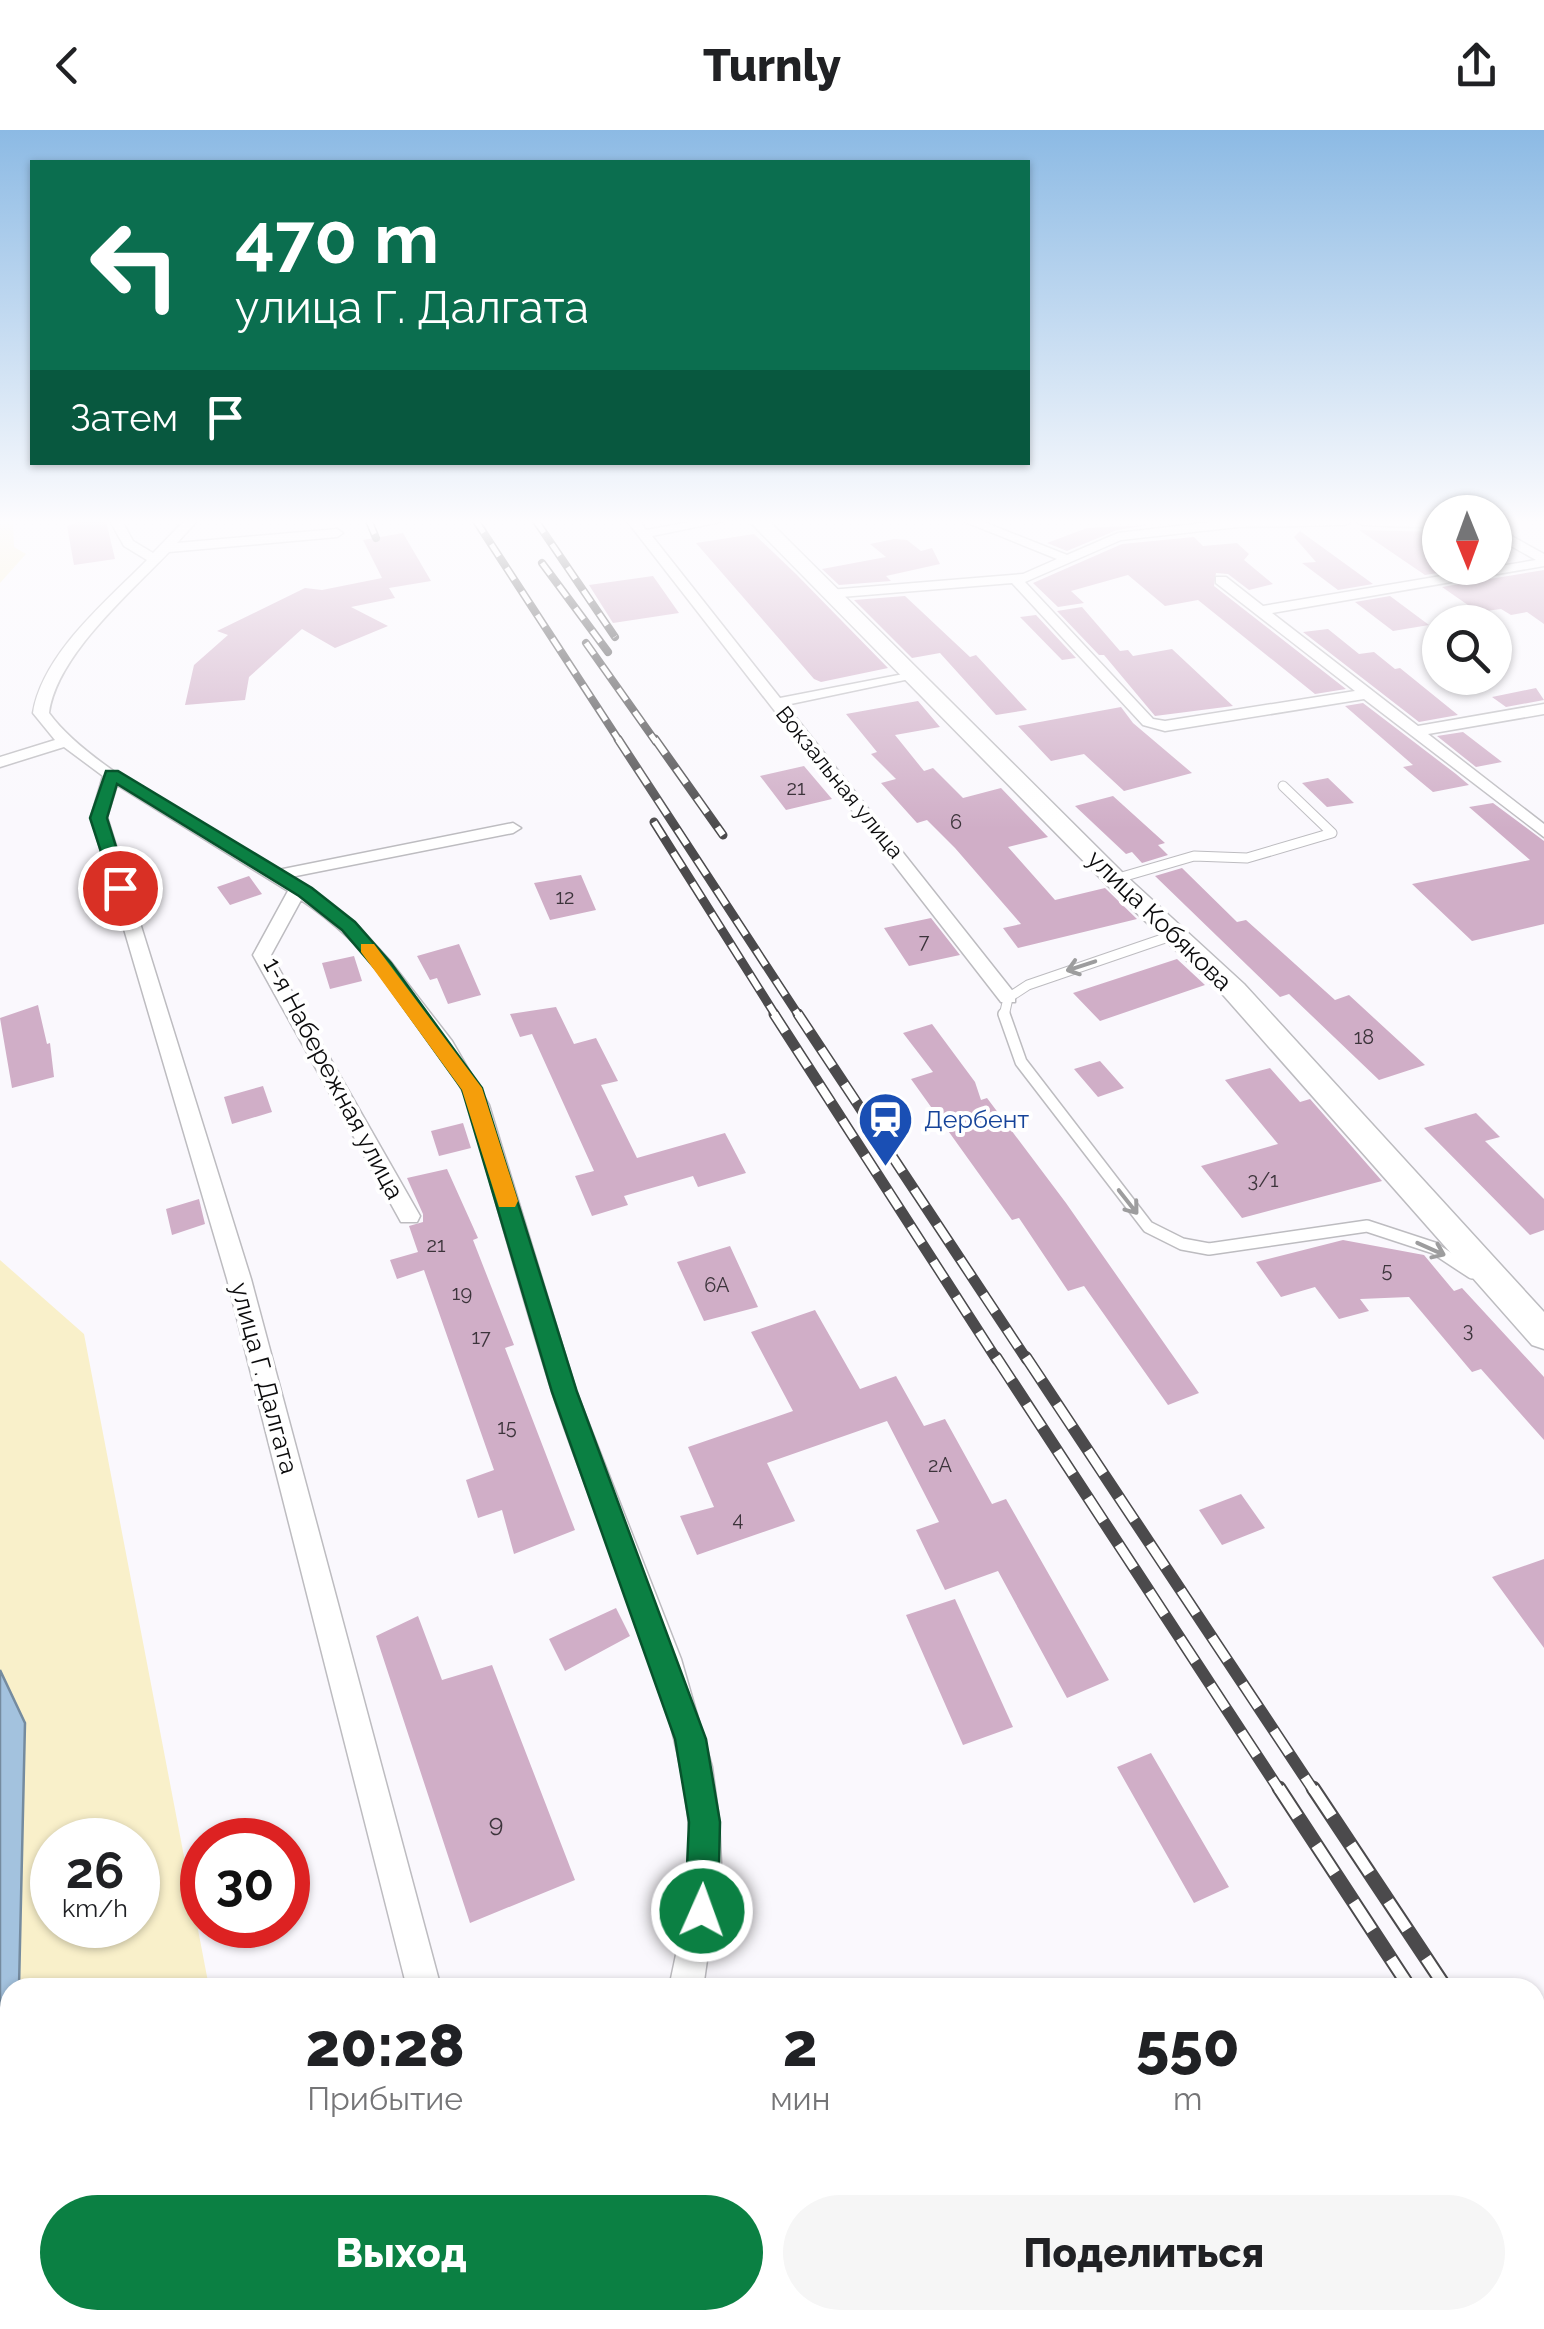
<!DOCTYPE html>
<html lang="ru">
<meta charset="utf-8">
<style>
:root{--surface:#fff;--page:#f6f6f6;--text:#202124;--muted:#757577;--accent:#0b8043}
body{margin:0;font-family:Raleway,sans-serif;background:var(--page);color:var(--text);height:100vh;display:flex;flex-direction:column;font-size:38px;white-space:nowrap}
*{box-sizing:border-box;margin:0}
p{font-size:32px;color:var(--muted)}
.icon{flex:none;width:55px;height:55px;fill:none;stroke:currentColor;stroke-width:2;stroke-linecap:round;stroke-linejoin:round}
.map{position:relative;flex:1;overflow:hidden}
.side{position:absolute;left:0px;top:1848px;width:1545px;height:352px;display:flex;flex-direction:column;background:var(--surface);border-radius:30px 30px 0 0;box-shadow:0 2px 8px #0004}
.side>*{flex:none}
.guide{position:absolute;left:30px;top:30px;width:1000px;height:305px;border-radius:0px;box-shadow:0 2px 8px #0004;background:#0b6e4f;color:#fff;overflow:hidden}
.needle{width:65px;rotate:179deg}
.controls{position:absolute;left:1422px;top:365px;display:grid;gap:20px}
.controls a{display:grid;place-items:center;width:90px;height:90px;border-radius:50%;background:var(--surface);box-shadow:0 2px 8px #0004;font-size:50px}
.speed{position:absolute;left:30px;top:1688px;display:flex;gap:20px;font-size:50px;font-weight:700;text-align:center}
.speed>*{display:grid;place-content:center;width:130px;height:130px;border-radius:50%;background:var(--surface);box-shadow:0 2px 8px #0004;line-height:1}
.speed small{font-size:25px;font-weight:400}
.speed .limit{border:15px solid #d22;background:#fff;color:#111}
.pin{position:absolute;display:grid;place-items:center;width:85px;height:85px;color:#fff;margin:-42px;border:5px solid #fff;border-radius:50%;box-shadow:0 2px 10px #0007}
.me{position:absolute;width:110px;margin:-55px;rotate:2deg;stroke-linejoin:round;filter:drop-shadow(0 0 8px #0008)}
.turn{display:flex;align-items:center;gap:35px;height:210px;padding:0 40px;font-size:45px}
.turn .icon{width:130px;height:130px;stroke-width:2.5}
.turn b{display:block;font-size:70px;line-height:85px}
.then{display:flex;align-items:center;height:95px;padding:0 40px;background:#0003;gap:20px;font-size:38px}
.eta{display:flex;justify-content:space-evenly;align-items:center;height:170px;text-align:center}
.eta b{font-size:60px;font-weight:800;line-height:70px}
.primary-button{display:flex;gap:20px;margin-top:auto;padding:20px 40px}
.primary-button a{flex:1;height:115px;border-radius:60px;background:var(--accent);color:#fff;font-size:40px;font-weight:800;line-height:115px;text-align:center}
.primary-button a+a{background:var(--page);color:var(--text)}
header{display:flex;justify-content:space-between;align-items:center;height:130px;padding:0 40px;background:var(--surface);font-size:45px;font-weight:800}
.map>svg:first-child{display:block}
.sand{fill:#f9f0ca;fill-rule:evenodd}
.water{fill:#a3c2de;stroke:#758b9f;stroke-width:2.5}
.building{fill:#d0aec7}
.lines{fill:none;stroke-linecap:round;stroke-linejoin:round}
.lane-far1-casing{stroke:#bdbcc0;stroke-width:11}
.lane-casing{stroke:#bdbcc0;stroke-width:14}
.street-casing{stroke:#bdbcc0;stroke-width:3}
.secondary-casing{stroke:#bdbcc0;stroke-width:3}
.lane-far1{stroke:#fff;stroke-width:9}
.lane{stroke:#fff;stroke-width:11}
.street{fill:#fff;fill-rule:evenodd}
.secondary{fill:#fff;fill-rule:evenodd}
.rail-far4-casing{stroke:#4b4a4c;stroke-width:8}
.rail-far3-casing{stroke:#4b4a4c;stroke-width:9}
.rail-far2-casing{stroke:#4b4a4c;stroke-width:11}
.rail-far1-casing{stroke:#4b4a4c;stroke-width:12}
.rail-casing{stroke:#4b4a4c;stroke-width:15}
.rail-far4{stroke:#fff;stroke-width:5;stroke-dasharray:14;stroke-linecap:butt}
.rail-far3{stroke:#fff;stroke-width:6;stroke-dasharray:18;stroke-linecap:butt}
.rail-far2{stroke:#fff;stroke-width:8;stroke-dasharray:21;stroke-linecap:butt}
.rail-far1{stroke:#fff;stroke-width:9;stroke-dasharray:28;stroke-linecap:butt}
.rail{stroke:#fff;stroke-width:11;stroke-dasharray:34;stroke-linecap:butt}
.oneway{stroke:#9d9d9e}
.route{fill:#0b8043;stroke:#07532c;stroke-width:2.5}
.slow{fill:#f59e0b}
.labels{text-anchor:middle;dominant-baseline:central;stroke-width:8;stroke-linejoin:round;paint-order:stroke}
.number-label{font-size:20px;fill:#3c343b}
.far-street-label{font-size:22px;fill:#0b0b0c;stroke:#fff}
.street-label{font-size:25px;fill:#0b0b0c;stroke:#fff}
.transit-label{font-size:25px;fill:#164399;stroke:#fff;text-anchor:start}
.near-number-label{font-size:25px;fill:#3c343b}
</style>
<header><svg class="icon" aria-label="back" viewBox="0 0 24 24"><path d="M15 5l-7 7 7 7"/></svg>Turnly<svg class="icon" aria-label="share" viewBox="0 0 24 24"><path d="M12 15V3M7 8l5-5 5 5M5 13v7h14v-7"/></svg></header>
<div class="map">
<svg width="1544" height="2199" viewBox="0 0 1544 2199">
<rect width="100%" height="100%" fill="#faf8fd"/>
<path class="sand" d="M0 391H13L14 417 26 424 0 453Z
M0 1130 84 1204 209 1857H19L25 1593 0 1540ZM52 1710H138V1795H52Z
M10 2190H271L273 2199H10Z"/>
<path class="water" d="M0 1540 25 1593 19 1857 10 1858V2199H0Z"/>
<path class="building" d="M80 391H106L115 429 74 435 67 396Z
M1149 395 1117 400 1067 421 1047 413 1087 398Z
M1359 400 1440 402V438H1469L1425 445Z
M1300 401 1373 454 1338 460 1302 433 1316 432 1294 407Z
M403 403 431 451 389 458 395 468 351 477 388 496 335 518 302 499 249 547 245 570 185 575 194 535 228 505 217 501 305 458 322 460 382 448 363 410Z
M754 404 796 444 888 538 821 552 814 549 696 413Z
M1194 407 1203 416 1237 413 1249 424 1244 430 1273 454 1249 460 1228 444 1216 443 1214 456 1346 559 1315 564 1198 470 1165 476 1128 445 1071 461 1084 473 1058 477 1033 453 1122 414Z
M894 409 907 410 921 421 932 418 940 434 886 446 891 451 839 455 822 439 886 427 870 414Z
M1544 440V494L1527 482 1511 485 1501 479 1478 482 1442 457Z
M653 446 679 483 613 493 589 455Z
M905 466 970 527 976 525 1027 580 996 585 940 523 912 528 854 470Z
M1390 466 1429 495 1393 501 1355 472Z
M1082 477 1120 521 1128 520 1133 526 1172 519 1233 576 1155 586 1104 525H1099L1057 481Z
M1036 485 1076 528 1062 530 1020 487Z
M1328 499 1359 524 1374 522 1395 539 1400 538 1458 585 1419 592 1303 502Z
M1536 558 1544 570 1506 577 1492 567Z
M918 571 940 597 895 605 924 641 933 638 963 668 1001 658 1048 707 1008 717 1055 770 1105 758 1137 789 1018 818 1003 798 1021 794 955 718 927 690 917 693 881 653 896 649 871 624 877 622 846 584Z
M1363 573 1456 644 1469 655 1433 662 1403 637 1413 635 1345 576Z
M1121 577 1133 593 1192 643 1124 661 1084 624 1051 631 1018 596Z
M1463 602 1502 632 1476 637 1437 606Z
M804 636 832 669 786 680 760 646Z
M1328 648 1354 673 1327 677 1302 653Z
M1113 666 1165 713 1158 715 1168 725 1142 733 1132 722 1126 724 1075 676Z
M1493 673 1544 711V794L1472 811 1412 754 1530 730 1469 677Z
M1182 738 1237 792 1246 790 1335 870 1349 865 1425 935 1379 950 1289 864 1280 867 1155 746Z
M581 745 596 780 550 790 534 753Z
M249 746 262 764 230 775 217 757Z
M931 788 960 825 909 836 884 798Z
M459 814 481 865 448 874 437 848 430 850 417 826Z
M354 826 362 851 330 859 322 833Z
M1177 829 1205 855 1100 891 1073 863Z
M38 875 47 914 50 913 54 947 12 958 0 888Z
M556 877 574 914 596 908 618 951 601 955 637 1028 725 1003 746 1043 698 1057 693 1046 624 1066 628 1075 592 1086 575 1046 594 1041 532 904 520 907 510 884Z
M932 894 975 952 981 970 987 968 1066 1073 1199 1263 1168 1275 1084 1156 1068 1161 1019 1088 1012 1090 911 949 933 942 903 903Z
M1100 931 1124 958 1098 967 1074 939Z
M1270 938 1300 972 1310 969 1382 1051 1242 1088 1201 1036 1278 1014 1225 950Z
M263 956 272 982 232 994 224 967Z
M1476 983 1500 1007 1485 1011 1544 1069V1100L1530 1105 1424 998Z
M463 993 471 1018 439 1026 431 1001Z
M447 1039 478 1108 473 1110 514 1215 505 1218 575 1400 514 1424 502 1380 478 1388 466 1350 494 1340 424 1140 397 1149 390 1130 418 1122 409 1096 423 1092V1084L407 1048Z
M199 1069 205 1094 172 1105 166 1079Z
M1343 1110 1424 1125 1454 1161 1462 1158 1544 1247V1310L1481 1239 1472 1242 1409 1167 1360 1169 1369 1181 1339 1189 1315 1157 1281 1167 1256 1132Z
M730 1116 758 1177 704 1191 677 1132Z
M815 1180 860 1259 896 1246 924 1296 945 1289 992 1374 1006 1369 1109 1550 1067 1568 998 1441 945 1460 916 1400 939 1392 887 1291 767 1333 795 1391 697 1425 680 1386 714 1377 688 1317 793 1281 751 1202Z
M1241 1364 1265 1398 1222 1415 1199 1380Z
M1544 1429V1518L1492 1447Z
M955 1469 1013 1597 963 1615 906 1485Z
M616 1478 630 1506 565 1541 549 1509Z
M418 1486 442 1550 492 1535 575 1750 470 1793 376 1506Z
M1151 1623 1229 1757 1194 1773 1117 1637Z"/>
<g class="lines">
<defs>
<path id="lane-far1" d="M1283 656 1332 703
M1115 749 1194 726 1247 728 1332 703
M1004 886 1008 868 1028 855 1174 805"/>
<path id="lane" d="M1004 884 1021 932 1148 1097 1182 1114 1209 1119 1367 1096 1434 1118 1472 1143"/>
<path id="street" d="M110 391H122L133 411 153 423 184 391H197L177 413 337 399 343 403 337 407 169 422C130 463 57 525 49 583 90 640 215 701 278 740L513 693 521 698 513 703 291 747 358 796 390 831 452 911 489 975 576 1261 681 1529 712 1637 719 1690 721 1733 703 1858H669C681 1801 695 1743 688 1685 670 1533 595 1399 550 1255 528 1185 508 1115 488 1044 479 1016 476 985 461 958 424 888 367 814 301 770L271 825 420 1086 417 1092H401L253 825 288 761 117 655 107 687 251 1149 441 1858H407L227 1149 91 687 103 646 64 617 0 637V627L55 610 33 583C43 523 106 472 147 430L124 416Z
M627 391H640L646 400 695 391H725L652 406 780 568 919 541V547L786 575 1015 864V872H1001Z
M963 391H981L1067 425 1118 403 1220 391H1351L1345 395 1238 397 1121 410 1025 452 1153 589 1165 591 1355 561 1216 453V447H1226L1263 476 1536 430 1495 407V398L1499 399 1544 424V436L1272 483 1418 596 1544 574V584L1428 604 1544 694V707L1364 569 1165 601 1143 595 1012 453 829 468 822 464 829 460 1023 444 1057 429Z
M1356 391H1440V398L1362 395Z
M1544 2172V2199H1508L1512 2190H1535V2176Z
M603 2190H641L642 2199H604Z
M1119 2190H1157L1160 2199H1122Z"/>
<path id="secondary" d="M749 391H769L1124 744 1244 854 1544 1182V1219L1532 1215 1224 866 1106 754Z"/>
</defs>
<use href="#lane-far1" class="lane-far1-casing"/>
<use href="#lane" class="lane-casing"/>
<use href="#street" class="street-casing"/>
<use href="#secondary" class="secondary-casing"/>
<use href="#lane-far1" class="lane-far1"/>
<use href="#lane" class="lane"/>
<use href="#street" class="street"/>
<use href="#secondary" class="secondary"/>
<defs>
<path id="rail-far4" d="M369 391 376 408
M476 391 620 612
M536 391 615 507
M542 433 608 522
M586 513 656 612"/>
<path id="rail-far3" d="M618 609 799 886
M655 609 723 705
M654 692 776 886"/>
<path id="rail-far2" d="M774 884 997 1230
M798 884 1027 1230"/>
<path id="rail-far1" d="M996 1227 1280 1661
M1026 1227 1314 1661"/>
<path id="rail" d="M1279 1658 1410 1858
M1313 1658 1446 1858
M1535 1990 1544 2004
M1535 2057 1544 2071"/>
</defs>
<use href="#rail-far4" class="rail-far4-casing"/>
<use href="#rail-far3" class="rail-far3-casing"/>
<use href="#rail-far2" class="rail-far2-casing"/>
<use href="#rail-far1" class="rail-far1-casing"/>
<use href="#rail" class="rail-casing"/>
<use href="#rail-far4" class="rail-far4"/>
<use href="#rail-far3" class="rail-far3"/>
<use href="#rail-far2" class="rail-far2"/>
<use href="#rail-far1" class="rail-far1"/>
<use href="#rail" class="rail"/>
</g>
<defs><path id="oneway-shaft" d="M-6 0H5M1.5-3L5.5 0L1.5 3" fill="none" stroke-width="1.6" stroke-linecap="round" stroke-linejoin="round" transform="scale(2.5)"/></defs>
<g class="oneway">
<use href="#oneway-shaft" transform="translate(1081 836) rotate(162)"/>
<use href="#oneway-shaft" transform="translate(1128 1072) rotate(52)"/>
<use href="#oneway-shaft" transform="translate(1431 1119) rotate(24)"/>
</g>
<linearGradient id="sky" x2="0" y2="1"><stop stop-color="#8cbae4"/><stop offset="0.56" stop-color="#fdfcfe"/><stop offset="1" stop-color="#fdfcfe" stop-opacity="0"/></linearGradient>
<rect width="1544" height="699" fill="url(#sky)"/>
<path class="route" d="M106 641H118L312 758 355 792 391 833 482 958 577 1262 706 1609 720 1692 718 1781 713 1792 702 1797 690 1792 685 1781 689 1692 675 1609 552 1262 462 959 378 842 342 800 299 766 117 654 107 688 129 758 114 762 90 688Z"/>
<path class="slow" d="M361 814H374L482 958 518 1071 515 1077H499L462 960 361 822Z"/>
<defs>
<symbol id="station-pin" viewBox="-11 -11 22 30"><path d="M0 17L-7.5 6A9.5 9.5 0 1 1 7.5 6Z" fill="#1a4fb4" stroke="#fff"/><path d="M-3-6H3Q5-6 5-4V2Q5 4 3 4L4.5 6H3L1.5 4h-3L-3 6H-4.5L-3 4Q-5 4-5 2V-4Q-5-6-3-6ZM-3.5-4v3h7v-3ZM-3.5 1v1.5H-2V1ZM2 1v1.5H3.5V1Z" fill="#fff"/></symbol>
</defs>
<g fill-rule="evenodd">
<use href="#station-pin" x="854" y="958" width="63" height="86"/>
</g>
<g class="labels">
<g class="number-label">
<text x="796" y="658">21</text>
<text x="956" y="692">6</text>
<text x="565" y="767">12</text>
<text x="924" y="811">7</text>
<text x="1364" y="907">18</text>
<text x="1263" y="1050">3/1</text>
<text x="436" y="1115">21</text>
<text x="1387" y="1140">5</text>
<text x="717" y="1155">6А</text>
<text x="462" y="1163">19</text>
<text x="1468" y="1200">3</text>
<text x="481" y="1207">17</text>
<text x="507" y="1297">15</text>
<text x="940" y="1335">2А</text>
<text x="738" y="1389">4</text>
</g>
<g class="far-street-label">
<text transform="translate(840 652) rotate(51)">Вокзальная улица</text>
</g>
<g class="street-label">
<text transform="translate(1160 790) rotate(44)">улица Кобякова</text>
<text transform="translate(334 948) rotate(62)">1-я Набережная улица</text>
<text transform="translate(265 1248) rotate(75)">улица Г. Далгата</text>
</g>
<g class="transit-label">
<text x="924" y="989">Дербент</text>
</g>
<g class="near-number-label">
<text x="496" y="1693">9</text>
</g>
</g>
</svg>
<div class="controls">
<a><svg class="needle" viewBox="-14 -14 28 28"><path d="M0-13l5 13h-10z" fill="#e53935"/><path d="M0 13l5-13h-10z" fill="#757577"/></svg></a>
<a><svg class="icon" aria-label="search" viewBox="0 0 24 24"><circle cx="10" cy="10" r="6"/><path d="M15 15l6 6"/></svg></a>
</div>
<div class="speed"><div>26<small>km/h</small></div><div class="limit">30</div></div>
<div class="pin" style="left:120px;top:758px;background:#d93025"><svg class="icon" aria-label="arrive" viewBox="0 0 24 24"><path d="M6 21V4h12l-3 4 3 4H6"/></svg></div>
<svg class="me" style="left:702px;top:1781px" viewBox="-20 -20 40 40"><circle r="17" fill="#0b8043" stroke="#fff" stroke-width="3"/><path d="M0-11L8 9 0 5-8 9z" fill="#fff"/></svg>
<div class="guide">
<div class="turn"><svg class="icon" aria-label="left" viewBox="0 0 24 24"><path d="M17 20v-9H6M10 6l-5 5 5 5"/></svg><div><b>470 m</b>улица Г. Далгата</div></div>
<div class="then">Затем<svg class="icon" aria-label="arrive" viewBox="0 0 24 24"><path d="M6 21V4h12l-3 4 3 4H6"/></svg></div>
</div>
<section class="side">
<div class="eta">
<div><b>20:28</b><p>Прибытие</p></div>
<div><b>2</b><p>мин</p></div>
<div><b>550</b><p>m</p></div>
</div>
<div class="primary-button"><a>Выход</a><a>Поделиться</a></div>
</section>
</div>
